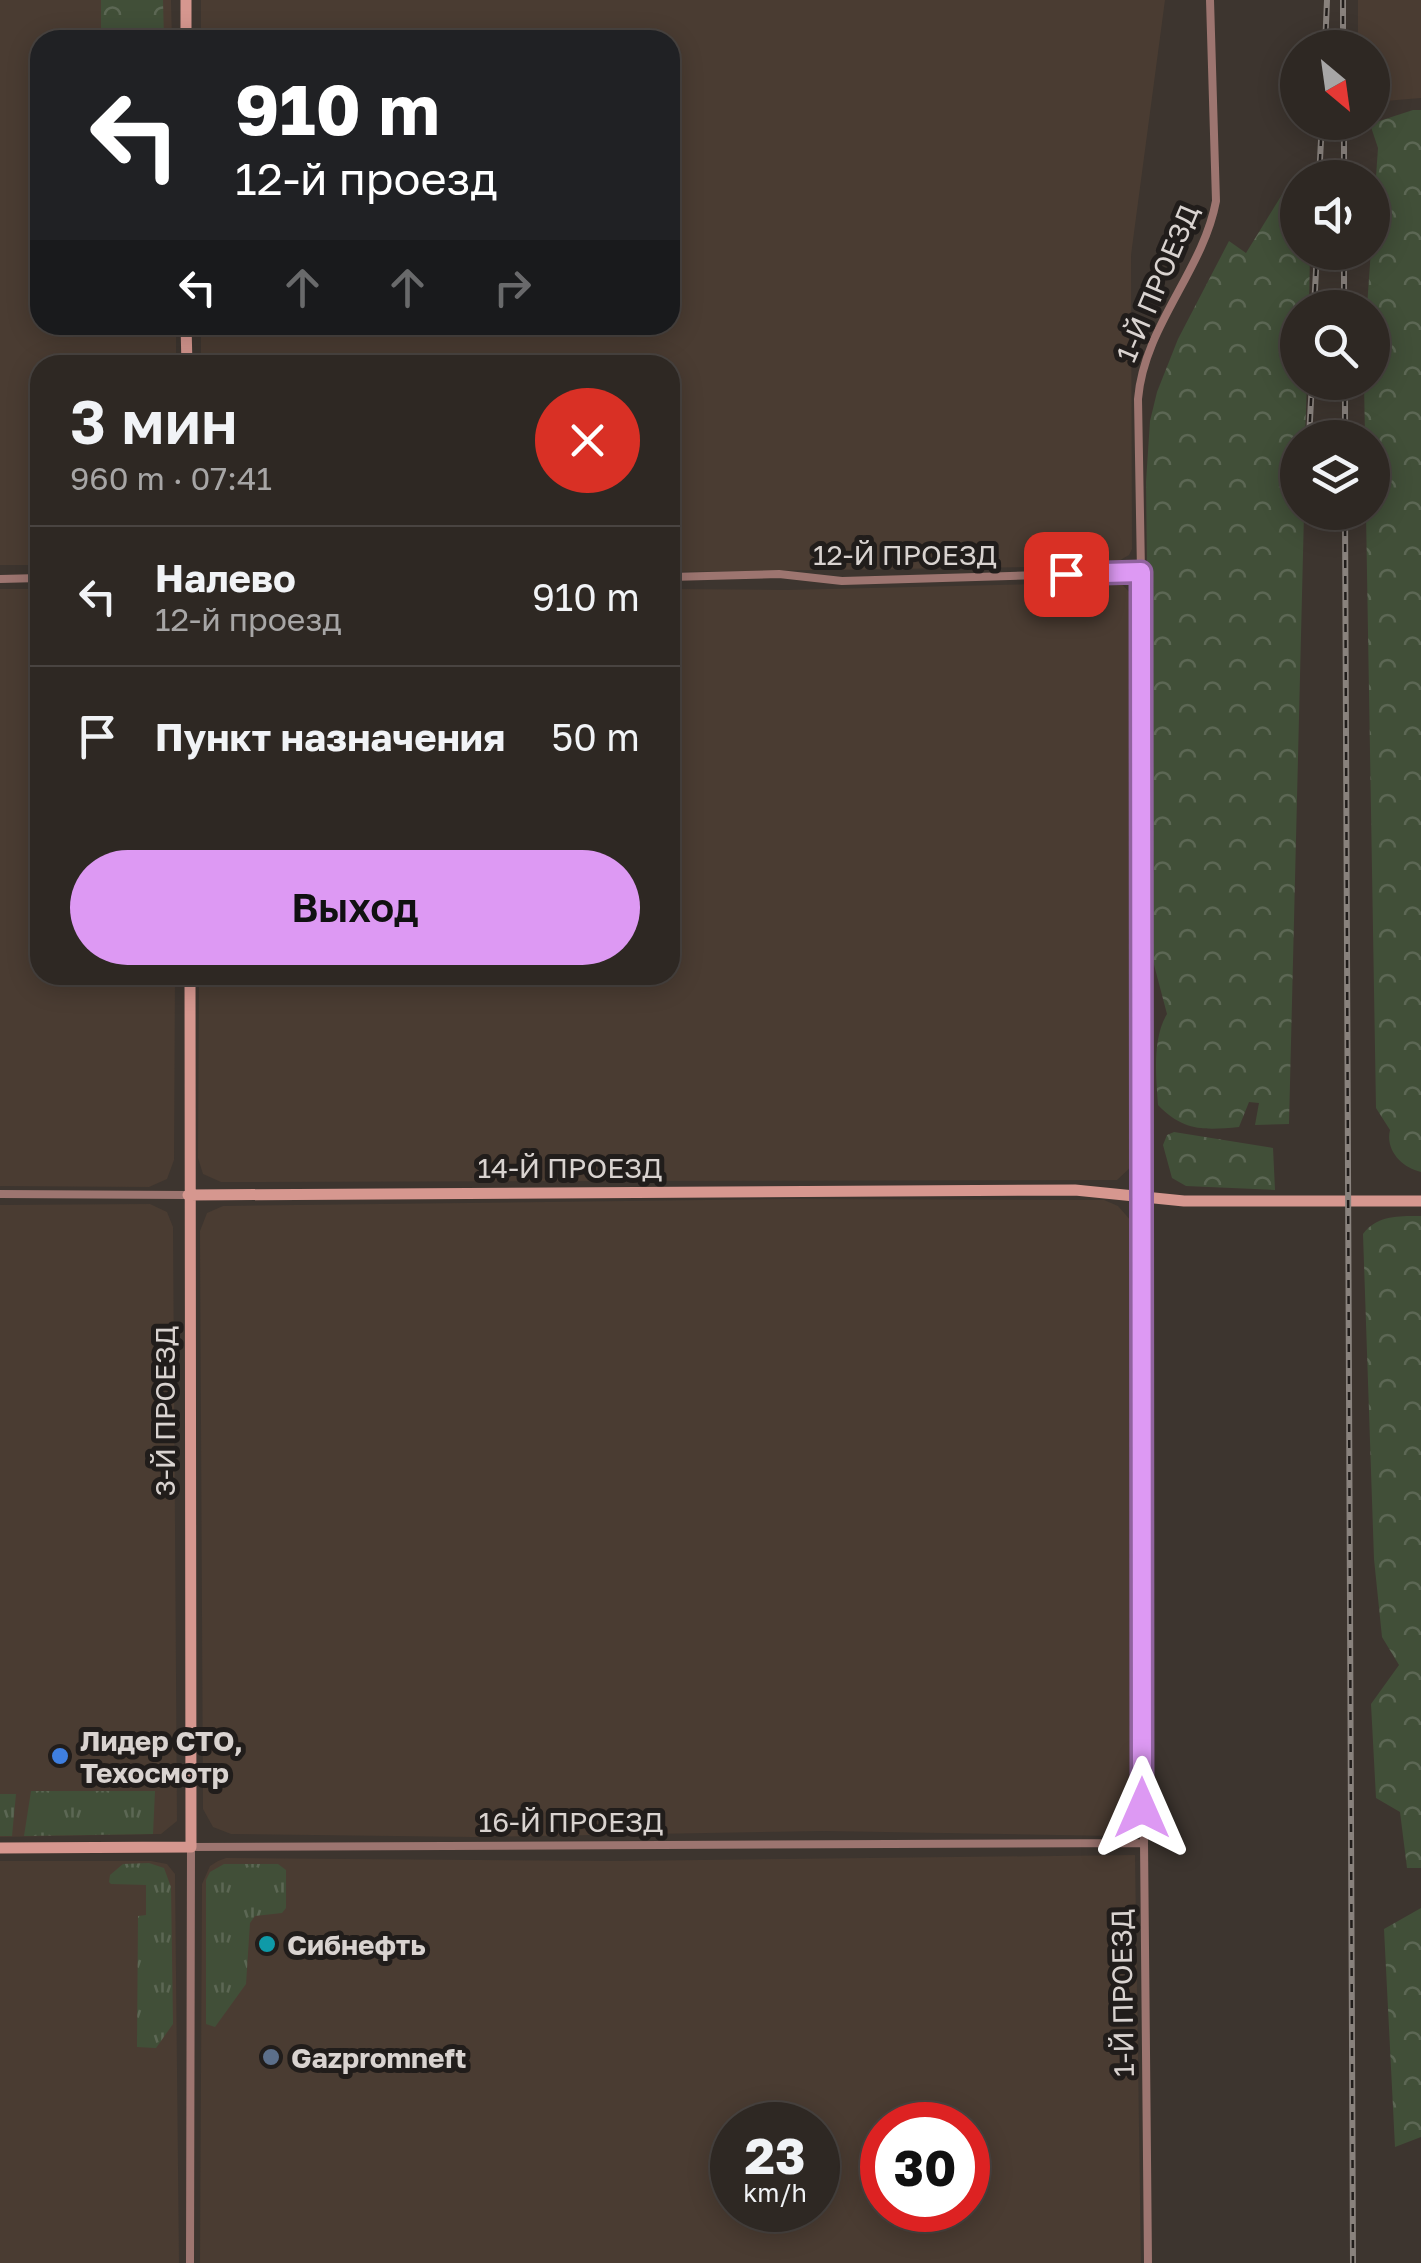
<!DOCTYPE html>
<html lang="ru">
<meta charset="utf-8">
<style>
:root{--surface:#2e2823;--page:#3a3430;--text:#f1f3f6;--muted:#a7a6a6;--line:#494441;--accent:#dd99f3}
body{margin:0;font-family:"Golos Text",sans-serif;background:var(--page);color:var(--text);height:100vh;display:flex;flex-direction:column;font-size:38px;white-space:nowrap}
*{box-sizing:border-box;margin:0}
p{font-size:32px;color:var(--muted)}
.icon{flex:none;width:55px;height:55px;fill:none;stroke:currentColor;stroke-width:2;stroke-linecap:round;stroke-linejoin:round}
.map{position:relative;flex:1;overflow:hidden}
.details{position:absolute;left:30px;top:355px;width:650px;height:630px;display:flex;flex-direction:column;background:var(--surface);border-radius:30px;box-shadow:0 5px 25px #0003,0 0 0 2px var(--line)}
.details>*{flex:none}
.top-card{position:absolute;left:30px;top:30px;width:650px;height:305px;border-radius:30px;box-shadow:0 5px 25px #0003,0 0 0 2px var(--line);background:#202124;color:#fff;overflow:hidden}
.needle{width:65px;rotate:151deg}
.tools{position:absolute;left:1280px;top:30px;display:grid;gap:20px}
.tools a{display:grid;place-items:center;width:110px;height:110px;border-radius:50%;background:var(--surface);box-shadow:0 5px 25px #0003,0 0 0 2px var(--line);font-size:50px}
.speed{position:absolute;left:710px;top:2102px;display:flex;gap:20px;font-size:50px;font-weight:700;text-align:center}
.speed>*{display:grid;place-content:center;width:130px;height:130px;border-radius:50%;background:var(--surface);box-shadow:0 5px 25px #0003,0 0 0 2px var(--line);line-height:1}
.speed small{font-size:25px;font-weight:400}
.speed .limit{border:15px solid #d22;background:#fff;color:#111}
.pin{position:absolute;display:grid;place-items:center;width:85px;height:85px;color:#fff;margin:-42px;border-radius:20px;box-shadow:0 5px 15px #0006}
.me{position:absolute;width:110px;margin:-55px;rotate:0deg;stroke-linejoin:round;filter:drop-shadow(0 0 8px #0008)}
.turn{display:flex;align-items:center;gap:35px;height:210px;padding:0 40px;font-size:45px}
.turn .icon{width:130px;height:130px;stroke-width:2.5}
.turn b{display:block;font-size:70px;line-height:85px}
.lanes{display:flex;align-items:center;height:95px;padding:0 40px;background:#0003;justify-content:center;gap:50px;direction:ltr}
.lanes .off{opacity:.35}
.round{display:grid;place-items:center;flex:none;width:105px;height:105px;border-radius:52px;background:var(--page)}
.overview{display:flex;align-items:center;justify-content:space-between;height:170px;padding:0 40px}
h1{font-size:60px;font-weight:600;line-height:75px}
.cta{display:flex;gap:20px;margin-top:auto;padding:20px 40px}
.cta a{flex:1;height:115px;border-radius:60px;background:var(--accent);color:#111;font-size:40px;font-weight:600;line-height:115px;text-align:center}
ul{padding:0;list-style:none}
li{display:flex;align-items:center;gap:30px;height:140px;padding:0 40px;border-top:2px solid var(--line)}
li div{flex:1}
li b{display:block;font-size:38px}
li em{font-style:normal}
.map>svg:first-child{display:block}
.built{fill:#4a3c32;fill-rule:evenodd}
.grass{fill:url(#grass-tufts)}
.forest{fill:url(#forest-crowns)}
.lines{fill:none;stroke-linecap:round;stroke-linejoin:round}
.street{stroke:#9d7570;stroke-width:8}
.secondary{stroke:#d6978f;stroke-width:11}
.rail-casing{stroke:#89827d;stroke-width:6}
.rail{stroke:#211d1b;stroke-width:2.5;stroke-dasharray:8;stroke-linecap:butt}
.route-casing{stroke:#90639e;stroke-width:25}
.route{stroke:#dd99f3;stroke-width:18}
.shop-dot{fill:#3f7fe0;stroke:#211d1b;stroke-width:4}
.culture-dot{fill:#0f9aa8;stroke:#211d1b;stroke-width:4}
.service-dot{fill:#5c6f8a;stroke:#211d1b;stroke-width:4}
.labels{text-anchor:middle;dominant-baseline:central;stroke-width:10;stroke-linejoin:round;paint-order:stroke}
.street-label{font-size:28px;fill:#d9d3d0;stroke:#211d1b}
.poi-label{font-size:28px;font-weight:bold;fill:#d9d3d0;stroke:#211d1b;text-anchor:start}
</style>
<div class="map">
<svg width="1421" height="2263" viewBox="0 0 1421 2263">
<defs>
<pattern id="grass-tufts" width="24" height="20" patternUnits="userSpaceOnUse" patternTransform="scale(2.5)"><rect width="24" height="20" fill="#414f38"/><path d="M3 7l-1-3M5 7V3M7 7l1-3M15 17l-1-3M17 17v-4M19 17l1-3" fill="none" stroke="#5c6754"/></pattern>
<pattern id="forest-crowns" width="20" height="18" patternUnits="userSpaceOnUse" patternTransform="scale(2.5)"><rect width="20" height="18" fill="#414f38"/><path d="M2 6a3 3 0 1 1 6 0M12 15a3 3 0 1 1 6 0" fill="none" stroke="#5c6754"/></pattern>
</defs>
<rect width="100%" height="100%" fill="#3d352f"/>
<path class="built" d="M0 0H171L172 40H40V325H176V365H40V565H0Z
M201 0H1165L1131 255 1132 549 1129 555 1110 566 670 572V365H201V325H670V40H201Z
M1358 0H1421V98L1373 102 1372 48 1358 47Z
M1120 582 1131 594 1134 606 1135 833 1133 1165 1117 1180 221 1182 203 1174 198 1158 199 975H670V589L786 590Z
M0 589H40V975H175L174 1160 167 1179 149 1187 0 1186Z
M790 1199 1104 1200 1118 1206 1133 1223 1135 1816 1129 1829 1115 1836 824 1831 473 1837 231 1834 213 1827 203 1809 200 1231 207 1213 223 1206Z
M150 1204 167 1212 173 1227 177 1821 161 1834 0 1837V1205Z
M1135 1855 1141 2263H200L202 1884 210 1866 218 1861 226 1858 616 1861ZM732 2125H818V2210H732ZM882 2125H968V2210H882Z
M0 1861H151L167 1864 175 1874 179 2263H0Z"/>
<path class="grass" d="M31 1791H155L153 1834 24 1836Z
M0 1794H16L12 1836H0Z
M149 1863 164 1868 171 1887 173 2024 156 2048 137 2047 138 1916 146 1915V1885L111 1884 109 1882 110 1875 123 1864Z
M224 1864H278L286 1870V1908L282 1913 255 1916 250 1923 246 1984 215 2027 206 2024V1880L210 1872Z"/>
<path class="forest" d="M101 0H163L164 40 101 33Z
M1413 110H1421V1172C1402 1168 1385 1150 1390 1130L1376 1108 1366 513 1372 512V438L1365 437 1364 383 1372 382V308L1367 307 1378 148 1370 124Z
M1291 180 1297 187 1298 252 1310 253 1309 307 1298 308V382L1307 383 1305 437 1298 438V512L1304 513 1289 1124 1255 1125 1259 1103 1249 1102 1239 1127C1205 1130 1184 1132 1158 1105 1156 1077 1152 1039 1167 1014L1153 961 1150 899 1154 866 1150 817 1146 482 1150 421 1157 392 1178 339 1229 241 1246 253Z
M1174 1132 1273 1148 1275 1190 1186 1186 1172 1178 1163 1145 1167 1135Z
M1421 1216V1868H1407L1400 1812 1376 1798 1371 1704 1399 1665 1382 1637 1374 1559 1363 1234C1377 1215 1399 1216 1421 1216Z
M1421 1908V2137L1395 2147 1384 1929Z"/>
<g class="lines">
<path class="street" d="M670 577 779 574 842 581 1141 572
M0 579 40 578
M0 1194 188 1195
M190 2263 191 1847 1143 1843
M1148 2263 1140 1420 1141 572 1138 399C1144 326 1203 271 1216 201L1210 0"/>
<path class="secondary" d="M186 40V0
M186 325 187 365
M188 1195 1075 1190 1184 1201H1421
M0 1848 191 1847 190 975"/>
<defs>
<path id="rail" d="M1343 0V48
M1325 48 1327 0
M1344 122V178
M1319 178 1322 122
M1344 252V308
M1314 308 1317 252
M1345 382V438
M1309 438 1312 382
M1345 512 1353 2263"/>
</defs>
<use href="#rail" class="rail-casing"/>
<use href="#rail" class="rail"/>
</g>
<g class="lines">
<defs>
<path id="route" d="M1066 574 1141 572 1142 1808"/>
</defs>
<use href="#route" class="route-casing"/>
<use href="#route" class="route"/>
</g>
<circle class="shop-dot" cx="60" cy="1756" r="10"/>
<circle class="culture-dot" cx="267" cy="1944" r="10"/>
<circle class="service-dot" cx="271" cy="2057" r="10"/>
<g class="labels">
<g class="street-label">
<text transform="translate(1157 283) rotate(-67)">1-Й ПРОЕЗД</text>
<text x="905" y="554">12-Й ПРОЕЗД</text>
<text x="570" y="1167">14-Й ПРОЕЗД</text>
<text transform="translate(164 1411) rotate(-90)">3-Й ПРОЕЗД</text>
<text x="571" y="1821">16-Й ПРОЕЗД</text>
<text transform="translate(1122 1993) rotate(-91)">1-Й ПРОЕЗД</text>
</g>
<g class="poi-label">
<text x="80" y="1740">Лидер СТО,<tspan x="80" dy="32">Техосмотр</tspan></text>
<text x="287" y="1944">Сибнефть</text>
<text x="291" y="2057">Gazpromneft</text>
</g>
</g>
</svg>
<div class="tools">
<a><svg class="needle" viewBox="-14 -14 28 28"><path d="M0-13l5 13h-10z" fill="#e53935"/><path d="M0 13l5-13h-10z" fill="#a7a6a6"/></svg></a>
<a><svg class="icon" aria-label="sound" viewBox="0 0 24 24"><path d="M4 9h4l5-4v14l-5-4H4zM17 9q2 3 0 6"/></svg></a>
<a><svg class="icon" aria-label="search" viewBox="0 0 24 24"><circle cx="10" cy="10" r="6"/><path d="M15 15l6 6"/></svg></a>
<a><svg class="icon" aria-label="layers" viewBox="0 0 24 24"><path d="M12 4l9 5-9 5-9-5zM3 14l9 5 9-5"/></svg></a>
</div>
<div class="speed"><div>23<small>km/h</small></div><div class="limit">30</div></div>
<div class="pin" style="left:1066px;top:574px;background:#d93025"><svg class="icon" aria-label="arrive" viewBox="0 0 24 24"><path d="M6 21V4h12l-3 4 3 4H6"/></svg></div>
<svg class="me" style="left:1142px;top:1808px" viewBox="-20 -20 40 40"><path d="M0-17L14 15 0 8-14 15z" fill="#dd99f3" stroke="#fff" stroke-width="4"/></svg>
<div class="top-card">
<div class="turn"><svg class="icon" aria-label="left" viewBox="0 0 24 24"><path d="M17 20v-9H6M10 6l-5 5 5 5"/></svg><div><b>910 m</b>12-й проезд</div></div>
<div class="lanes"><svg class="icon" aria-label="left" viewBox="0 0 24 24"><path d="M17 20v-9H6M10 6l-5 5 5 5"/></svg><svg class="icon off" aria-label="ahead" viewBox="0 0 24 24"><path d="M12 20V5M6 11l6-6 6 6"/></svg><svg class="icon off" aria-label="ahead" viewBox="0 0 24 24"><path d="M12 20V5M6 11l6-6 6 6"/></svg><svg class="icon off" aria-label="right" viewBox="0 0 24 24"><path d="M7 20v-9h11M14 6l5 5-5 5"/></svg></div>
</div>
<section class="details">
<div class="overview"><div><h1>3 мин</h1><p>960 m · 07:41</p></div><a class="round" style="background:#d93025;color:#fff"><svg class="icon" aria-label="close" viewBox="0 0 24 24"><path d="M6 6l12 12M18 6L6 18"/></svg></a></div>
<ul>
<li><svg class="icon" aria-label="left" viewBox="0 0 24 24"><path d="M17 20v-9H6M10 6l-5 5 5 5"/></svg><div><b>Налево</b><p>12-й проезд</p></div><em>910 m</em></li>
<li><svg class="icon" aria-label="arrive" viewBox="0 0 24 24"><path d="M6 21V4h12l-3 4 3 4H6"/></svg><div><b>Пункт назначения</b></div><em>50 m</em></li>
</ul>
<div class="cta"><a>Выход</a></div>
</section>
</div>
